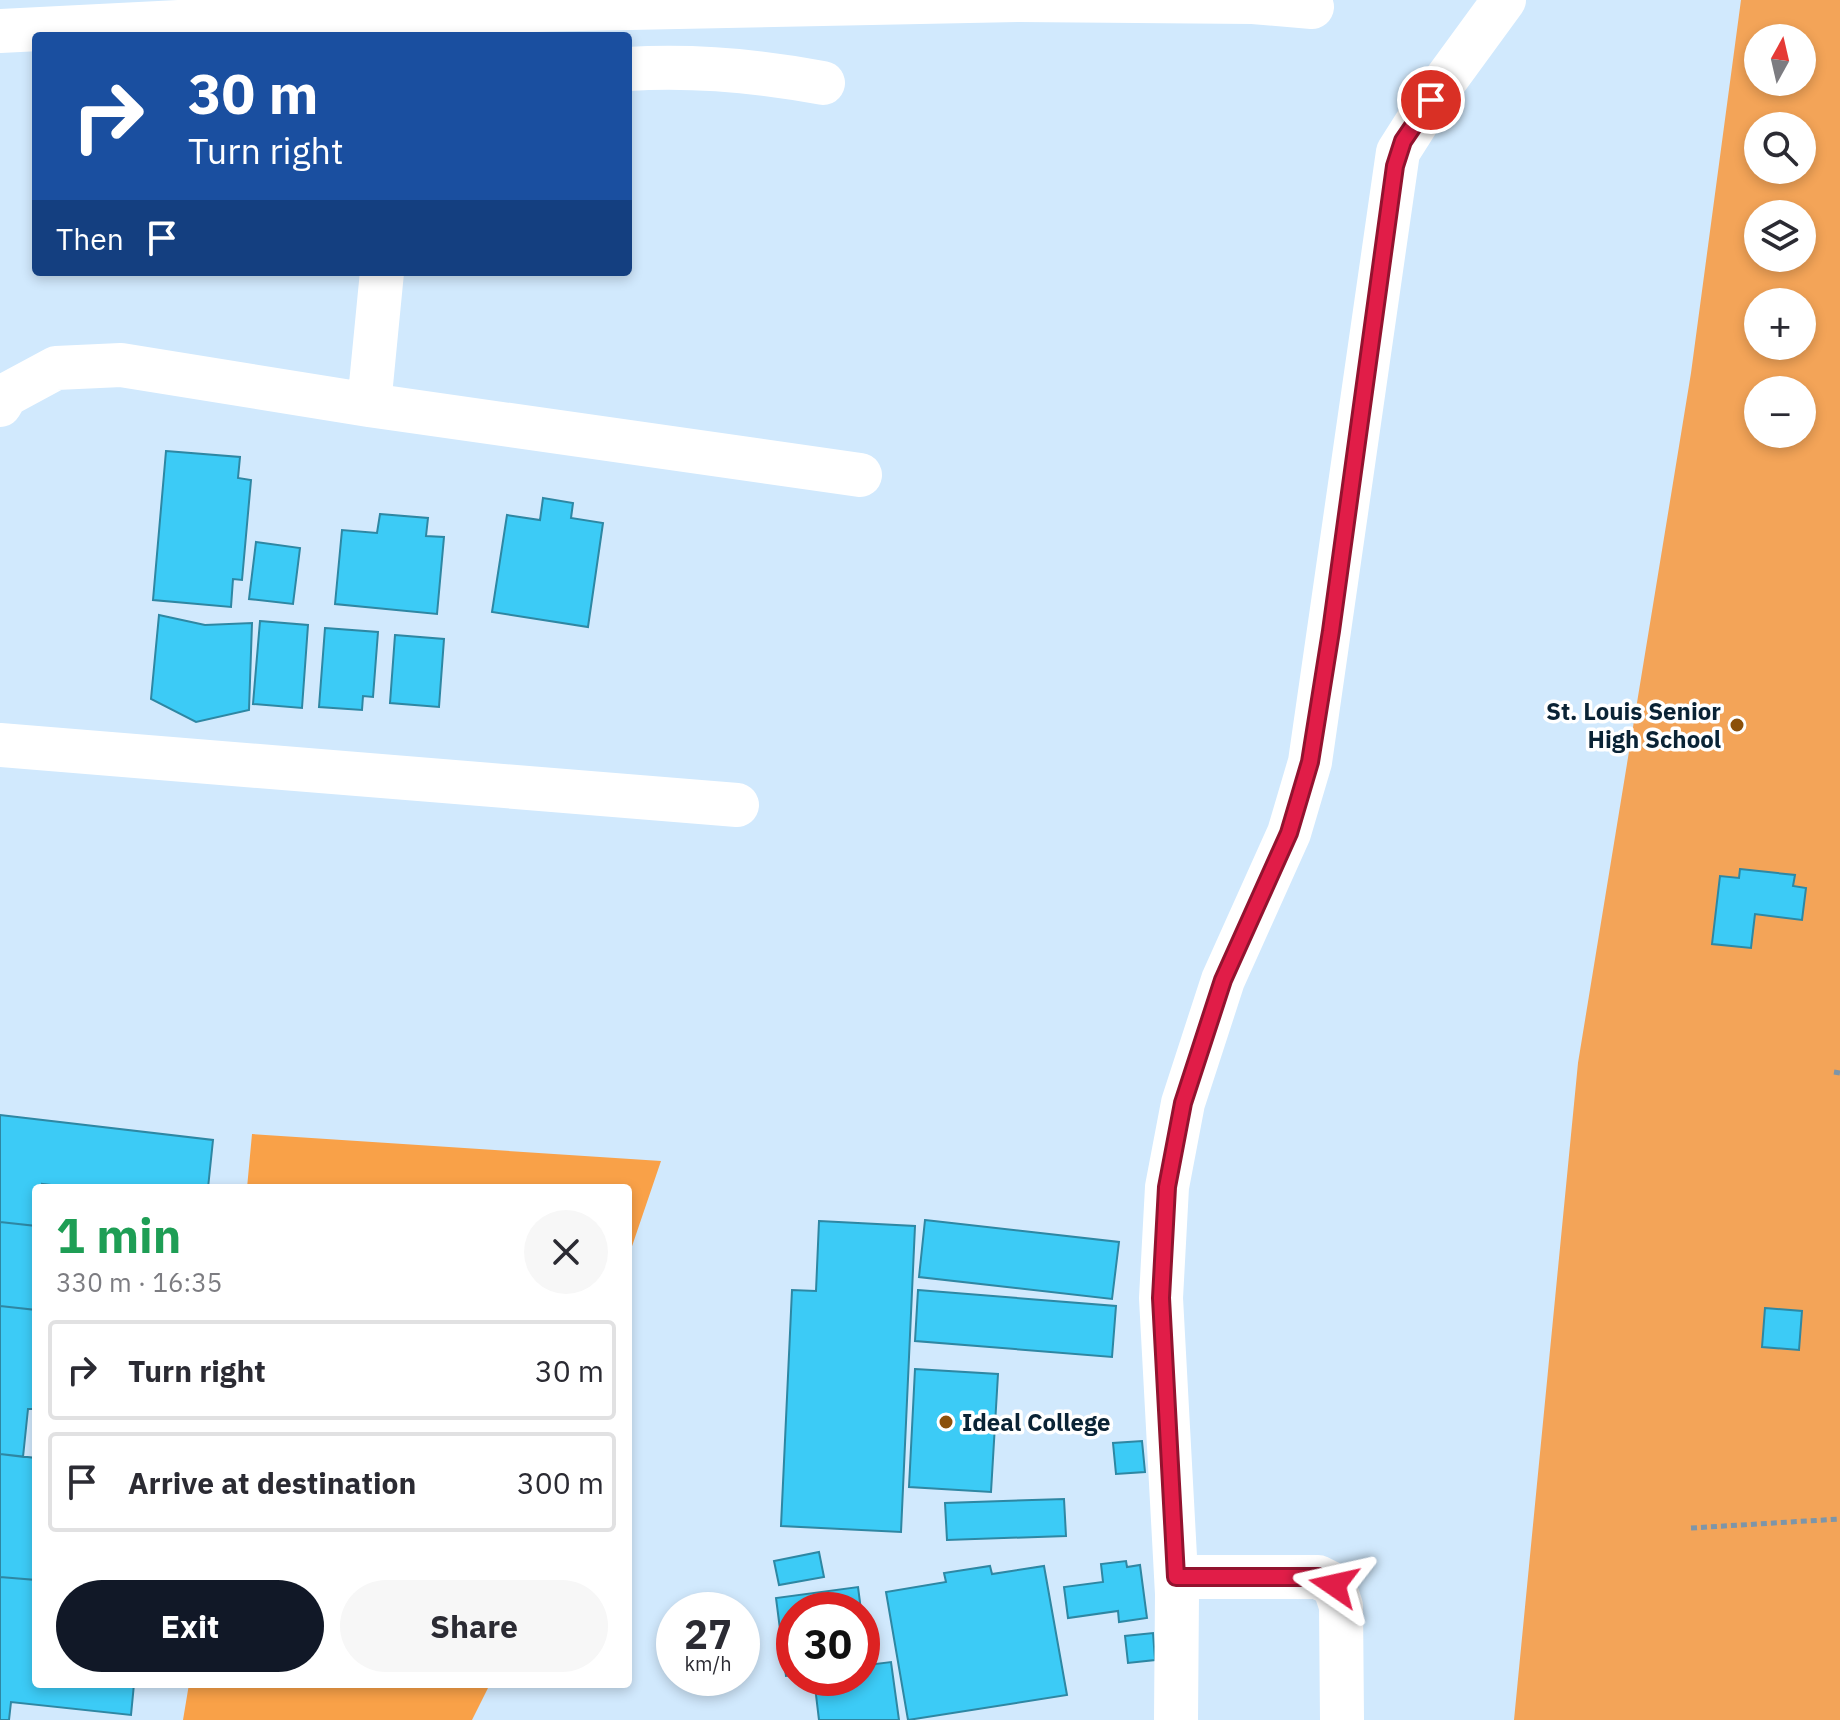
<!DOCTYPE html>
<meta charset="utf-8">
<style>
:root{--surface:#fff;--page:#f7f7f7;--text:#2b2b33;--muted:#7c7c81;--line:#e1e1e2;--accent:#111827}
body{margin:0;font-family:"IBM Plex Sans",sans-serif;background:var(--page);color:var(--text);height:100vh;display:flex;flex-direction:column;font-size:30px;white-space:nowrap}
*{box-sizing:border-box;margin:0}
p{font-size:26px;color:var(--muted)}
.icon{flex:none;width:44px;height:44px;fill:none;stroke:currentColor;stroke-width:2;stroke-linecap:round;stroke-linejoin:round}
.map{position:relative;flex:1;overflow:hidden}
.side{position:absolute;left:32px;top:1184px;width:600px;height:504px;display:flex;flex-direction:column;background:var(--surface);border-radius:8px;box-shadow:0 4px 12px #0003}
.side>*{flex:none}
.banner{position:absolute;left:32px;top:32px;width:600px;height:244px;border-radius:8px;box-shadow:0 4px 12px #0003;background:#1a4fa0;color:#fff;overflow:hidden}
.needle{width:52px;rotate:8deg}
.buttons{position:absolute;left:1744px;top:24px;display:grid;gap:16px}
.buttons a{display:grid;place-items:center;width:72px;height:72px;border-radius:50%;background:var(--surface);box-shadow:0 4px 12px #0003;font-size:40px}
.speed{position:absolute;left:656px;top:1592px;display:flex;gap:16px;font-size:40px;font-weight:700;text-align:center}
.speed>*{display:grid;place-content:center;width:104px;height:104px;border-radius:50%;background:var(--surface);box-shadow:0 4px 12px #0003;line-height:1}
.speed small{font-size:20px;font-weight:400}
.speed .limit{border:12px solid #d22;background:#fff;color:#111}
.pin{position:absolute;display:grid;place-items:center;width:68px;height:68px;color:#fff;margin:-34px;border:4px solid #fff;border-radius:50%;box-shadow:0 2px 8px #0007}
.me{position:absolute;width:88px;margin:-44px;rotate:281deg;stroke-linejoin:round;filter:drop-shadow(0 0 6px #0008)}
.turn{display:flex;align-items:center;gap:28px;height:168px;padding:0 24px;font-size:36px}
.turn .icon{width:104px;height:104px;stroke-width:2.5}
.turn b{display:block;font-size:56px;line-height:68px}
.then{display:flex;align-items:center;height:76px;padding:0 24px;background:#0003;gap:16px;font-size:30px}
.round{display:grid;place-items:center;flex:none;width:84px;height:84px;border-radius:42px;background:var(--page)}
.head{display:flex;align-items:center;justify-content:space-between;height:136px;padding:0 24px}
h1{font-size:48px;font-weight:700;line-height:60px;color:#1e9e55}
.cta{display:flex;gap:16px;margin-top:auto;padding:16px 24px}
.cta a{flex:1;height:92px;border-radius:48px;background:var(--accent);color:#fff;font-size:32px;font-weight:700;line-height:92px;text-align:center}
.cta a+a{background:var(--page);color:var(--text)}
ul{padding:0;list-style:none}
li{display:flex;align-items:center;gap:24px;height:100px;margin:0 16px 12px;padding:0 8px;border:4px solid var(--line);border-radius:8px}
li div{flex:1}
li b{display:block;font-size:30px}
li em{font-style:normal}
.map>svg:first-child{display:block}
.green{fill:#f9a148}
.forest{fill:#f3a458;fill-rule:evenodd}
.building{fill:#3ccbf6;stroke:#2e87a3;stroke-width:2}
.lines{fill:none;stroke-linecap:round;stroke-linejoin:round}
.path{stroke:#7d95a8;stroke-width:5;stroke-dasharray:6 4;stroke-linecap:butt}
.minor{stroke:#fff;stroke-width:44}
.route-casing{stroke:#92132f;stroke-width:20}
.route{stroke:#e11d48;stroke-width:14}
.poi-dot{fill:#8b500a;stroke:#fff;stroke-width:3}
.labels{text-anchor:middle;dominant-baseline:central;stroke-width:7;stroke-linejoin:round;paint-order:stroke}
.poi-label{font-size:24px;font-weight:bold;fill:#0a2335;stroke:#fff;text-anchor:end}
</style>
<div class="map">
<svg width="1840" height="1720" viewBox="0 0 1840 1720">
<rect width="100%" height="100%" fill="#d1e9fd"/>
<path class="green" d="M252 1134 661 1161 628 1258V1188H247Z
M189 1684H490L472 1720H183Z"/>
<path class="forest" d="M1741 0H1840V1720H1514L1578 1063 1691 373ZM1758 38H1802V82H1758ZM1758 126H1802V170H1758ZM1758 214H1802V258H1758ZM1758 302H1802V346H1758ZM1758 390H1802V434H1758Z"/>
<path class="building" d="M166 451 240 457 238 478 251 480 242 580 233 579 231 607 153 600Z
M543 498 573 503 571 518 603 523 588 627 492 612 507 515 540 520Z
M380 514 428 518 426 536 444 537 437 614 335 604 342 530 377 533Z
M256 542 300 548 293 604 249 599Z
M159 615 205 625 252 623 249 710 196 722 151 699Z
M260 621 308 625 302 708 253 704Z
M325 628 378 632 373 697 363 696 362 710 319 707Z
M395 635 444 639 439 707 390 703Z
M1740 869 1795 875 1793 886 1806 888 1802 920 1755 914 1751 948 1712 944 1720 876 1739 878Z
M0 1115 213 1140 208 1188H75L42 1184V1188H36V1226L0 1222Z
M925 1220 1119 1242 1112 1299 919 1277Z
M819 1221 915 1226 901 1532 781 1526 792 1290 816 1291Z
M0 1222 36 1226V1310L0 1306Z
M918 1290 1116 1306 1112 1357 915 1341Z
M0 1306 36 1310V1409H28L23 1457 0 1454Z
M1765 1308 1802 1311 1799 1350 1762 1347Z
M915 1369 998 1374 991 1492 909 1487Z
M1142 1441 1145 1472 1116 1474 1113 1443Z
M0 1454 36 1458V1580L0 1577Z
M1064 1499 1066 1536 947 1540 945 1503Z
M819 1552 824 1577 779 1585 774 1561Z
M1126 1561 1127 1567 1140 1565 1147 1618 1119 1622 1118 1611 1068 1618 1064 1587 1103 1582 1101 1564Z
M990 1566 992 1574 1044 1566 1067 1695 908 1720 886 1592 946 1582 944 1573Z
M0 1577 36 1580V1684H134L131 1715 11 1702 9 1720H0Z
M858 1587 861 1610H794V1675L786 1676 776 1598Z
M862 1621 868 1665 891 1662 899 1720H819L814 1678H862Z
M1153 1633 1155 1660 1128 1663 1125 1636Z"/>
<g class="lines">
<path class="path" d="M1834 1072 1840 1073
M1691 1528 1840 1519"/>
<path class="minor" d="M0 31 337 14 1019 0 1253 2 1312 7
M628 69C693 65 759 71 823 83
M0 405 6 395 56 368 121 365 369 405 860 475
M369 405 382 272
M0 745 737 805
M1176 1577H1318L1334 1585 1341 1606 1342 1720
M1176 1720 1177 1594 1161 1298 1167 1187 1183 1103 1223 980 1289 833 1310 762 1398 152 1431 100 1504 0"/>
</g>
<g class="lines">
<defs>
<path id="route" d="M1334 1585 1318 1577H1176L1161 1298 1167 1187 1183 1103 1223 980 1289 833 1310 762 1331 631 1395 166 1403 141 1431 100"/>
</defs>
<use href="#route" class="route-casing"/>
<use href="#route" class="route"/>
</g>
<g class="poi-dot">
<circle cx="1737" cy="725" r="8"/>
<circle cx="946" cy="1422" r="8"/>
</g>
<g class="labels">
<g class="poi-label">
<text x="1721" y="711">St. Louis Senior<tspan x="1721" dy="28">High School</tspan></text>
<text x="962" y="1422" text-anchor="start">Ideal College</text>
</g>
</g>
</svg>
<div class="buttons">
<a><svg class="needle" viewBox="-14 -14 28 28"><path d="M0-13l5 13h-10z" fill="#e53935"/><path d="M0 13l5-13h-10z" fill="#7c7c81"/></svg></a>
<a><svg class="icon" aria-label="search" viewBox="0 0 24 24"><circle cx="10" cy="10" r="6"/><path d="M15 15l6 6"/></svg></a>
<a><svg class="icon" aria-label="layers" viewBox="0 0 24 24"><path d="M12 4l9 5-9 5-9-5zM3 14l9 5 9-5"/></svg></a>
<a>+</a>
<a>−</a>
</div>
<div class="speed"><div>27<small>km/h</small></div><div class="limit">30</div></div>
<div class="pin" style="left:1431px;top:100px;background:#d93025"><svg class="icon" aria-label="arrive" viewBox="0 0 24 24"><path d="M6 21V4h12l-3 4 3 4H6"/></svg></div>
<svg class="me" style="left:1334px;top:1585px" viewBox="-20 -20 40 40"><path d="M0-17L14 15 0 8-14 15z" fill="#e11d48" stroke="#fff" stroke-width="4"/></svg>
<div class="banner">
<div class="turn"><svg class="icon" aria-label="right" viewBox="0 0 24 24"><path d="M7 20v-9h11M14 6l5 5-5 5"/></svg><div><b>30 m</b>Turn right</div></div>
<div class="then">Then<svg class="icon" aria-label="arrive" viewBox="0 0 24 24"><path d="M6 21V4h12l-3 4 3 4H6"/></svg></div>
</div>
<section class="side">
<div class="head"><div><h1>1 min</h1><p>330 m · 16:35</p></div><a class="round"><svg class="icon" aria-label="close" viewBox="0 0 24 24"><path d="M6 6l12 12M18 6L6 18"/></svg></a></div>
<ul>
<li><svg class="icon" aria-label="right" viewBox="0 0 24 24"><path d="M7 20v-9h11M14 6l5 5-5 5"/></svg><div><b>Turn right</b></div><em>30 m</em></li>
<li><svg class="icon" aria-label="arrive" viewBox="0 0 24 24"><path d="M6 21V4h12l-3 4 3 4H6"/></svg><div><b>Arrive at destination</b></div><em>300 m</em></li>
</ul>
<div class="cta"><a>Exit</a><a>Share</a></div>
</section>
</div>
